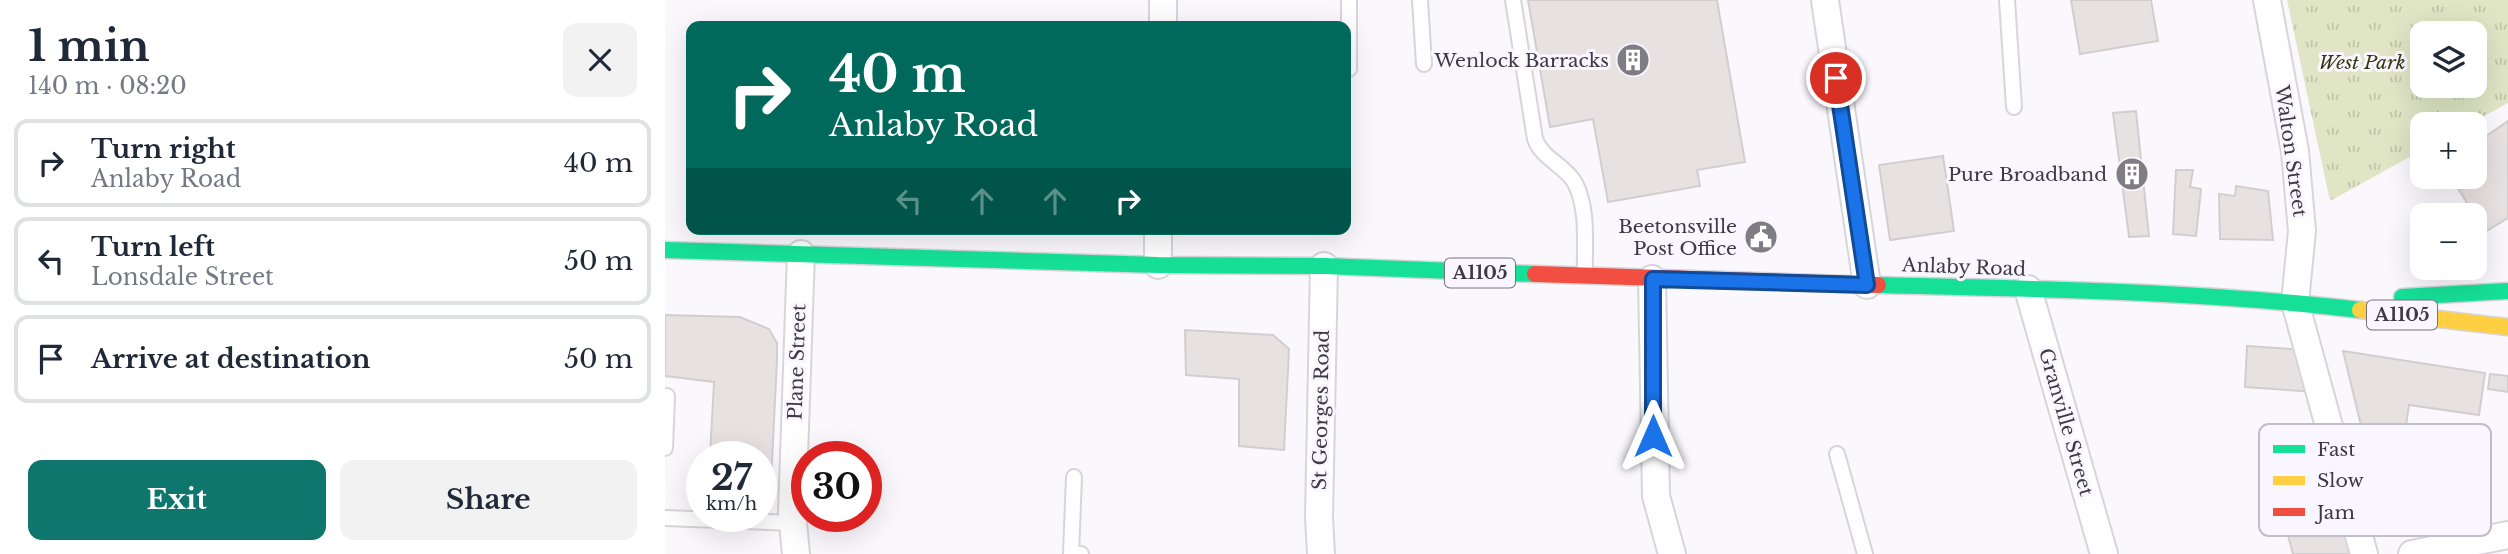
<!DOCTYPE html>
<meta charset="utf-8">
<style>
:root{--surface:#fff;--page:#f2f2f3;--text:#1f2937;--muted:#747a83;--line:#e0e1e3;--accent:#0f766e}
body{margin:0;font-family:"Libre Baskerville",serif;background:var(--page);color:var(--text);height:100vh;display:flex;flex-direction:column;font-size:26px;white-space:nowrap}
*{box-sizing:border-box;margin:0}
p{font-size:23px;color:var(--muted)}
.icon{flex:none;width:38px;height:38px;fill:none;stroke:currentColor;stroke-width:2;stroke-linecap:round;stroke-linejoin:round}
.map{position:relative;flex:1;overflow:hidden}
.drawer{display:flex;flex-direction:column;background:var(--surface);width:665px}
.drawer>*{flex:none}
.guide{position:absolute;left:21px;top:21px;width:665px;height:214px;border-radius:14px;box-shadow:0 7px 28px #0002;background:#00695c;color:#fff;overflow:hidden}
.buttons{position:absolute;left:1745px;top:21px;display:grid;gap:14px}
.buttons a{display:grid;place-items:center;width:77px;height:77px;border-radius:14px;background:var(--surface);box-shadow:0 7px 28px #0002;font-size:35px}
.speed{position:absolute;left:21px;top:441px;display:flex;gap:14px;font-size:35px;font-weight:700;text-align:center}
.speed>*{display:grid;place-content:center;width:91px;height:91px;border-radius:50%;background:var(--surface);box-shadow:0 7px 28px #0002;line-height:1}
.speed small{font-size:18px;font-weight:400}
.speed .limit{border:10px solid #d22;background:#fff;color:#111}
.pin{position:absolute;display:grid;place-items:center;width:60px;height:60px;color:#fff;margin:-30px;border:4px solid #fff;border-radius:50%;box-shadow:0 2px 7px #0007}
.me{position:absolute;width:77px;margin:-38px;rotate:0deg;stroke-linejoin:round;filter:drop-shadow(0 0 5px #0008)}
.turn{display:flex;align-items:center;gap:24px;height:147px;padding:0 28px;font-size:32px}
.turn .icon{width:91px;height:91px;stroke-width:2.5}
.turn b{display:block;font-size:49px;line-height:60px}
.lanes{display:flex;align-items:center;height:66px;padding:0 28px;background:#0003;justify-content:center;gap:35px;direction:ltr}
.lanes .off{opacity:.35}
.round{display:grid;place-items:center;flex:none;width:74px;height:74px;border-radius:14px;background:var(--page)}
.headline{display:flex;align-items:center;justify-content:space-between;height:119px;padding:0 28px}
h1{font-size:42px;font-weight:800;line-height:52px}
.cta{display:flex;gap:14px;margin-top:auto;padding:14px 28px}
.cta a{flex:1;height:80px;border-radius:14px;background:var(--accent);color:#fff;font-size:28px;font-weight:800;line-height:80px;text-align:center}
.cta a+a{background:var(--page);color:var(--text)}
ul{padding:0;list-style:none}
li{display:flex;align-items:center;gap:21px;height:88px;margin:0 14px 10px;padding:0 14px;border:4px solid var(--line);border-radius:14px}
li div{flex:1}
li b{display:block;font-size:26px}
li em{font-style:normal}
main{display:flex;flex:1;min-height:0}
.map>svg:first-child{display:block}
.park{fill:url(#park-tufts);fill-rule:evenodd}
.building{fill:#e8e1e1;stroke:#d2cecf;stroke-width:2}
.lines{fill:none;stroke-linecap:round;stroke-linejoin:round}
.lane-casing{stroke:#d7d5da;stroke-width:18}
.street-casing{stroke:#d7d5da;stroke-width:30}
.fast-casing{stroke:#d7d5d8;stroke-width:19}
.slow-casing{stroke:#d7d5d8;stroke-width:19}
.jam-casing{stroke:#d7d5d8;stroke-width:19}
.lane{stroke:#fefeff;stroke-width:14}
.street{stroke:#fefeff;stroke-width:26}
.fast{stroke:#16e098;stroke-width:16}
.slow{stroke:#ffcf43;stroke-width:16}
.jam{stroke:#f24e42;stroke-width:16}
.route-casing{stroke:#114b97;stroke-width:18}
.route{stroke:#1a73e8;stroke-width:12}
.labels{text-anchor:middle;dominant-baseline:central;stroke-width:6;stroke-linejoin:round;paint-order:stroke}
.shield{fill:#f9f6ff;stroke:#75737a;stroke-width:2}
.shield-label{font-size:18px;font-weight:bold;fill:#3d3b41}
.poi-label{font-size:19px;fill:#3d3b41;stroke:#f9f6ff;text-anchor:end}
.park-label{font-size:19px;font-style:italic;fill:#323911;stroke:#f9f6ff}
.street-label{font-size:19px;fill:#3d3b41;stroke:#f9f6ff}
.key{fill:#f9f6ff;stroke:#c1bec6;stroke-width:2}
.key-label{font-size:19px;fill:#3d3b41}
</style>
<main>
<section class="drawer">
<div class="headline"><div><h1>1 min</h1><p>140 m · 08:20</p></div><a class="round"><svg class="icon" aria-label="close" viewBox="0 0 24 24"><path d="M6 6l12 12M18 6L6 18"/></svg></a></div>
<ul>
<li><svg class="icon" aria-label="right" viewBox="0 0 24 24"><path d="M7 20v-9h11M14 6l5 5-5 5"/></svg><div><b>Turn right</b><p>Anlaby Road</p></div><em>40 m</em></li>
<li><svg class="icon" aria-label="left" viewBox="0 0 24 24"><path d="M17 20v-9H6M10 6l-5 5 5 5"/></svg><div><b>Turn left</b><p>Lonsdale Street</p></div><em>50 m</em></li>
<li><svg class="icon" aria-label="arrive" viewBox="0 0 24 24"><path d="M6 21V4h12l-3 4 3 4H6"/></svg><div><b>Arrive at destination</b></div><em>50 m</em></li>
</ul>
<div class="cta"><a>Exit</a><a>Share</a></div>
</section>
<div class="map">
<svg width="1843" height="554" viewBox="0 0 1843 554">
<defs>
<pattern id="park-tufts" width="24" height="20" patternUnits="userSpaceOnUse" patternTransform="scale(1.75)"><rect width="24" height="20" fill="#dfe5c5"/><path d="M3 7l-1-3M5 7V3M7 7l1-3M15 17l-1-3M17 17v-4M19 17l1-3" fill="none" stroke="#c0c5aa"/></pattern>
</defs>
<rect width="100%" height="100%" fill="#faf8fd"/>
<path class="park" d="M1622 0H1843V103L1804 124H1757V150L1665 201ZM1757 33H1810V86H1757Z"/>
<path class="building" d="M863 0H1052L1080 162 1032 170 1035 186 943 202 928 119 885 127Z
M1406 0H1486L1493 41 1415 54Z
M1471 111 1484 236 1464 237 1448 113Z
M1843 121V218L1820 232 1786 177H1810V144Z
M1278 156 1289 231 1225 240 1214 165Z
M1511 170H1528L1525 187 1536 189 1531 236 1508 234Z
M1571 186 1603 191 1608 240 1555 239 1554 194 1570 196Z
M0 315 75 317 104 329 112 343V360L106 482 96 481V457H45L49 382 0 376Z
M520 330 608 335 624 349 619 450 574 446V379L521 375Z
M1582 346 1640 350 1651 392 1580 387Z
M1678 351 1820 373 1814 415 1744 405 1736 459 1703 454Z
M1825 374 1843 376V392L1823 389Z
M1677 513 1688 554H1628L1621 528Z"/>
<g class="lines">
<defs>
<path id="lane" d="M755 0 759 64
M848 0 870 139C877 159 900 165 910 183 924 210 919 247 920 276
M1342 0 1349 107
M684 69V0
M0 448 2 396
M1172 454 1200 554
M409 477 406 554H416
M0 518 128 523"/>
<path id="street" d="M1160 0 1202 285
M1602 0 1630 151 1637 231 1630 302 1699 554
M498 26V0
M493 265V229
M987 279 991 496 1007 554
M1363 289 1439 554
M131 554 127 513 136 254
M656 554 654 517 659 266
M1747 554 1843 535"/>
<path id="fast" d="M0 250 493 265 659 266 870 274
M1213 285C1373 289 1535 291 1695 310
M1737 297 1843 291"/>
<path id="slow" d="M1695 310 1843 327"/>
<path id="jam" d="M870 274 1213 285"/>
</defs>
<use href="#lane" class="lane-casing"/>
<use href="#street" class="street-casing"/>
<use href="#fast" class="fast-casing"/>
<use href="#slow" class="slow-casing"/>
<use href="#jam" class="jam-casing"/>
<use href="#lane" class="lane"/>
<use href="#street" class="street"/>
<use href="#fast" class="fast"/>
<use href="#slow" class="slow"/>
<use href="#jam" class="jam"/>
</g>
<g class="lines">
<defs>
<path id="route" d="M988 436V279L1202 285 1171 78"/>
</defs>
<use href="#route" class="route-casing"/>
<use href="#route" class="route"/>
</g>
<defs>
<symbol id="building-disc" viewBox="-11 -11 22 22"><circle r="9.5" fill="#7f7d83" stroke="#f9f6ff"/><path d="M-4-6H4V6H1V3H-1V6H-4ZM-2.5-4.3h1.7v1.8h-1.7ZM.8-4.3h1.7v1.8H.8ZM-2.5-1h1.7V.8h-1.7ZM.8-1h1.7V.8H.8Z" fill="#fff"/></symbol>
<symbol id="civic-disc" viewBox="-11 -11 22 22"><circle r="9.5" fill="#7f7d83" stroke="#f9f6ff"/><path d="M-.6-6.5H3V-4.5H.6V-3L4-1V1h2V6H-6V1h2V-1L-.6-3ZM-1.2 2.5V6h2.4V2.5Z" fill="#fff"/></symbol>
</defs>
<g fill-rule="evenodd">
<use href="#building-disc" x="949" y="41" width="38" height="38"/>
<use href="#building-disc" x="1448" y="155" width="38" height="38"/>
<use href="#civic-disc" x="1077" y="218" width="38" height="38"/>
</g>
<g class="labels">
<g class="shield">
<rect x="780" y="258.5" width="70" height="29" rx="5"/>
<rect x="1702" y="300.5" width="70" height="29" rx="5"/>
</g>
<g class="shield-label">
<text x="815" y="273">A1105</text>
<text x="1737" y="315">A1105</text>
</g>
<g class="poi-label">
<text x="944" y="60">Wenlock Barracks</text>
<text x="1442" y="174">Pure Broadband</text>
<text x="1072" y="226">Beetonsville<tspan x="1072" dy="22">Post Office</tspan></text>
</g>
<g class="park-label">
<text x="1697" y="62">West Park</text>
</g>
<g class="street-label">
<text transform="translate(1626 151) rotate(82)">Walton Street</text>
<text transform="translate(1299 267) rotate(2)">Anlaby Road</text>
<text transform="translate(132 362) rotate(-88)">Plane Street</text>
<text transform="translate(656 410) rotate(-89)">St Georges Road</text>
<text transform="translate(1401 422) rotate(74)">Granville Street</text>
</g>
</g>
<rect x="1594" y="424" width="232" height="112" rx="10" class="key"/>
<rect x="1608" y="445" width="32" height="8" fill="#16e098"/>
<rect x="1608" y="476" width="32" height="9" fill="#ffcf43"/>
<rect x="1608" y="508" width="32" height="8" fill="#f24e42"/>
<g class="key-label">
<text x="1652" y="456">Fast</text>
<text x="1652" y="487">Slow</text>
<text x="1652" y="519">Jam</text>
</g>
</svg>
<div class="buttons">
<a><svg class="icon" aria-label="layers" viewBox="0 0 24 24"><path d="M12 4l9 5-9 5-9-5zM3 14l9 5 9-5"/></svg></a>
<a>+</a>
<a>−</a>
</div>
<div class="speed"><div>27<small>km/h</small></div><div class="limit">30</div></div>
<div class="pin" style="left:1171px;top:78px;background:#d93025"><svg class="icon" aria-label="arrive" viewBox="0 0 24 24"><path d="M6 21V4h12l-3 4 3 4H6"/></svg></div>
<svg class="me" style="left:988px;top:436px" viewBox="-20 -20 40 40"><path d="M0-17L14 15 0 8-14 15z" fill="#1a73e8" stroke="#fff" stroke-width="4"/></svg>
<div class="guide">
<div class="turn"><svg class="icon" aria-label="right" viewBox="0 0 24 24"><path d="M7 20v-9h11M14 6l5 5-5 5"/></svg><div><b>40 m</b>Anlaby Road</div></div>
<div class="lanes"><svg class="icon off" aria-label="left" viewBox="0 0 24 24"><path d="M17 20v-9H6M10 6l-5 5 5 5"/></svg><svg class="icon off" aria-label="ahead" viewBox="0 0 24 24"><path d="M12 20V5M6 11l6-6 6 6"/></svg><svg class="icon off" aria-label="ahead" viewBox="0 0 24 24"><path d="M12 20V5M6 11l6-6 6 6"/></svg><svg class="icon" aria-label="right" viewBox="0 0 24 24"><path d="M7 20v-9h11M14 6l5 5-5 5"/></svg></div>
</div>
</div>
</main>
